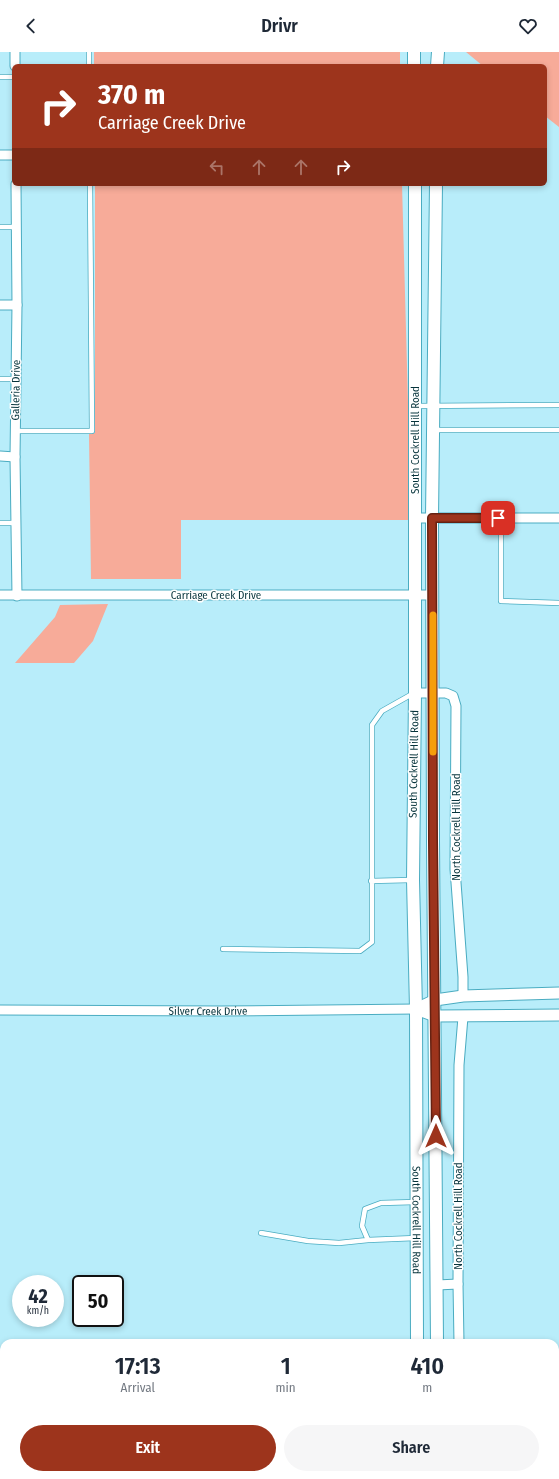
<!DOCTYPE html>
<style>
:root{--surface:#fff;--page:#f6f6f7;--text:#1f2937;--muted:#747a83;--accent:#9d341c}
body{margin:0;font-family:"Fira Sans Condensed",sans-serif;background:var(--page);color:var(--text);height:100vh;display:flex;flex-direction:column;font-size:15px;white-space:nowrap}
*{box-sizing:border-box;margin:0}
p{font-size:13px;color:var(--muted)}
.icon{flex:none;width:22px;height:22px;fill:none;stroke:currentColor;stroke-width:2;stroke-linecap:round;stroke-linejoin:round}
.map{position:relative;flex:1;overflow:hidden}
.sheet{position:absolute;left:0px;top:1287px;width:559px;height:140px;display:flex;flex-direction:column;background:var(--surface);border-radius:12px 12px 0 0;box-shadow:0 2px 6px #0003}
.sheet>*{flex:none}
.guide{position:absolute;left:12px;top:12px;width:535px;height:122px;border-radius:6px;box-shadow:0 2px 6px #0003;background:#9d341c;color:#fff;overflow:hidden}
.speed{position:absolute;left:12px;top:1223px;display:flex;gap:8px;font-size:20px;font-weight:700;text-align:center}
.speed>*{display:grid;place-content:center;width:52px;height:52px;border-radius:50%;background:var(--surface);box-shadow:0 2px 6px #0003;line-height:1}
.speed small{font-size:10px;font-weight:400}
.speed .limit{border:2px solid #111;border-radius:6px;background:#fff;color:#111}
.pin{position:absolute;display:grid;place-items:center;width:34px;height:34px;color:#fff;margin:-17px;border-radius:8px;box-shadow:0 2px 6px #0006}
.me{position:absolute;width:44px;margin:-22px;rotate:0deg;stroke-linejoin:round;filter:drop-shadow(0 0 3px #0008)}
.turn{display:flex;align-items:center;gap:14px;height:84px;padding:0 20px;font-size:18px}
.turn .icon{width:52px;height:52px;stroke-width:2.5}
.turn b{display:block;font-size:28px;line-height:34px}
.lanes{display:flex;align-items:center;height:38px;padding:0 20px;background:#0003;justify-content:center;gap:20px;direction:ltr}
.lanes .off{opacity:.35}
.eta{display:flex;justify-content:space-evenly;align-items:center;height:68px;text-align:center}
.eta b{font-size:24px;font-weight:600;line-height:28px}
.action{display:flex;gap:8px;margin-top:auto;padding:8px 20px}
.action a{flex:1;height:46px;border-radius:24px;background:var(--accent);color:#fff;font-size:16px;font-weight:600;line-height:46px;text-align:center}
.action a+a{background:var(--page);color:var(--text)}
header{display:flex;justify-content:space-between;align-items:center;height:52px;padding:0 20px;background:var(--surface);font-size:18px;font-weight:600}
.map>svg:first-child{display:block}
.green{fill:#f7ab99}
.lines{fill:none;stroke-linecap:round;stroke-linejoin:round}
.service-casing{stroke:#4aacc1;stroke-width:6}
.minor-casing{stroke:#4aacc1;stroke-width:11}
.tertiary-casing{stroke:#4aacc1;stroke-width:13}
.secondary-casing{stroke:#4aacc1;stroke-width:14}
.service{stroke:#fff;stroke-width:4.5}
.minor{stroke:#fff;stroke-width:9}
.tertiary{stroke:#fff;stroke-width:11}
.secondary{stroke:#fff;stroke-width:12}
.route-casing{stroke:#662212;stroke-width:10}
.route{stroke:#9d341c;stroke-width:7}
.slow{stroke:#f59e0b;stroke-width:7}
.labels{text-anchor:middle;dominant-baseline:central;stroke-width:3;stroke-linejoin:round;paint-order:stroke}
.street-label{font-size:11px;fill:#06333b;stroke:#fff}
</style>
<header><svg class="icon" aria-label="back" viewBox="0 0 24 24"><path d="M15 5l-7 7 7 7"/></svg>Drivr<svg class="icon" aria-label="heart" viewBox="0 0 24 24"><path d="M12 20l-8-8c-3-5 5-10 8-4 3-6 11-1 8 4z"/></svg></header>
<div class="map">
<svg width="559" height="1427" viewBox="0 0 559 1427">
<rect width="100%" height="100%" fill="#b8edfa"/>
<path class="green" d="M94 0H400V14H94Z
M466 0H559V75L545 64V14H483Z
M95 132H402L409 387 410 468H181V527H91L89 382 95 381Z
M108 552 93 589 74 611H15L55 565 60 553Z"/>
<g class="lines">
<defs>
<path id="service" d="M89 0V14
M0 25H14
M0 175H16
M0 327H16
M417 354 559 353
M435 378H559
M15 379H92L90 132
M501 466V549L559 551
M0 471H16
M371 829 411 828
M223 897 360 899 372 890V673L382 659 414 641
M261 1181 308 1189 339 1191 368 1188 416 1186
M368 1188 362 1174 365 1157 381 1151 416 1150"/>
<g id="minor">
<path d="M15 0V14"/>
<path d="M0 103H14"/>
<path d="M16 132 17 253 15 405 17 544"/>
<path d="M0 253H17"/>
<path d="M0 404 15 405"/>
<path d="M415 466H559"/>
<path d="M0 543H433"/>
<path d="M415 641H446L453 644 456 654 455 817 463 925V944"/>
<path id="s1" d="M0 958 221 959 416 957"/>
<path d="M437 1233 458 1232"/>
<path d="M459 1291 458 1232 459 1013 463 965"/>
<path d="M463 1423V1427"/>
</g>
<path id="tertiary" d="M416 957 435 948 463 944 559 941
M416 957 435 964 559 963"/>
<g id="secondary">
<path d="M414 0V14"/>
<path d="M437 14 438 0"/>
<path id="s2" d="M415 132V641L413 828 416 957 417 1291"/>
<path d="M436 132 432 466 433 789 437 1291"/>
<path d="M418 1423V1427"/>
<path d="M438 1423V1427"/>
</g>
</defs>
<use href="#service" class="service-casing"/>
<use href="#minor" class="minor-casing"/>
<use href="#tertiary" class="tertiary-casing"/>
<use href="#secondary" class="secondary-casing"/>
<use href="#service" class="service"/>
<use href="#minor" class="minor"/>
<use href="#tertiary" class="tertiary"/>
<use href="#secondary" class="secondary"/>
</g>
<g class="lines">
<defs>
<path id="route" d="M436 1084 433 789 432 466H498"/>
</defs>
<use href="#route" class="route-casing"/>
<use href="#route" class="route"/>
<path class="slow" d="M433 563V700"/>
</g>
<g class="labels">
<g class="street-label">
<text transform="translate(16 338) rotate(-89)">Galleria Drive</text>
<text transform="translate(415 388) rotate(-90)">South Cockrell Hill Road</text>
<text x="216" y="543">Carriage Creek Drive</text>
<text transform="translate(414 712) rotate(-89)">South Cockrell Hill Road</text>
<text transform="translate(456 775) rotate(-90)">North Cockrell Hill Road</text>
<text stroke="none"><textPath href="#s1" startOffset="208">Silver Creek Drive</textPath></text>
<text transform="translate(458 1164) rotate(-90)">North Cockrell Hill Road</text>
<text stroke="none"><textPath href="#s2" startOffset="1036">South Cockrell Hill Road</textPath></text>
</g>
</g>
</svg>
<div class="speed"><div>42<small>km/h</small></div><div class="limit">50</div></div>
<div class="pin" style="left:498px;top:466px;background:#d93025"><svg class="icon" aria-label="arrive" viewBox="0 0 24 24"><path d="M6 21V4h12l-3 4 3 4H6"/></svg></div>
<svg class="me" style="left:436px;top:1084px" viewBox="-20 -20 40 40"><path d="M0-17L14 15 0 8-14 15z" fill="#9d341c" stroke="#fff" stroke-width="4"/></svg>
<div class="guide">
<div class="turn"><svg class="icon" aria-label="right" viewBox="0 0 24 24"><path d="M7 20v-9h11M14 6l5 5-5 5"/></svg><div><b>370 m</b>Carriage Creek Drive</div></div>
<div class="lanes"><svg class="icon off" aria-label="left" viewBox="0 0 24 24"><path d="M17 20v-9H6M10 6l-5 5 5 5"/></svg><svg class="icon off" aria-label="ahead" viewBox="0 0 24 24"><path d="M12 20V5M6 11l6-6 6 6"/></svg><svg class="icon off" aria-label="ahead" viewBox="0 0 24 24"><path d="M12 20V5M6 11l6-6 6 6"/></svg><svg class="icon" aria-label="right" viewBox="0 0 24 24"><path d="M7 20v-9h11M14 6l5 5-5 5"/></svg></div>
</div>
<section class="sheet">
<div class="eta">
<div><b>17:13</b><p>Arrival</p></div>
<div><b>1</b><p>min</p></div>
<div><b>410</b><p>m</p></div>
</div>
<div class="action"><a>Exit</a><a>Share</a></div>
</section>
</div>
